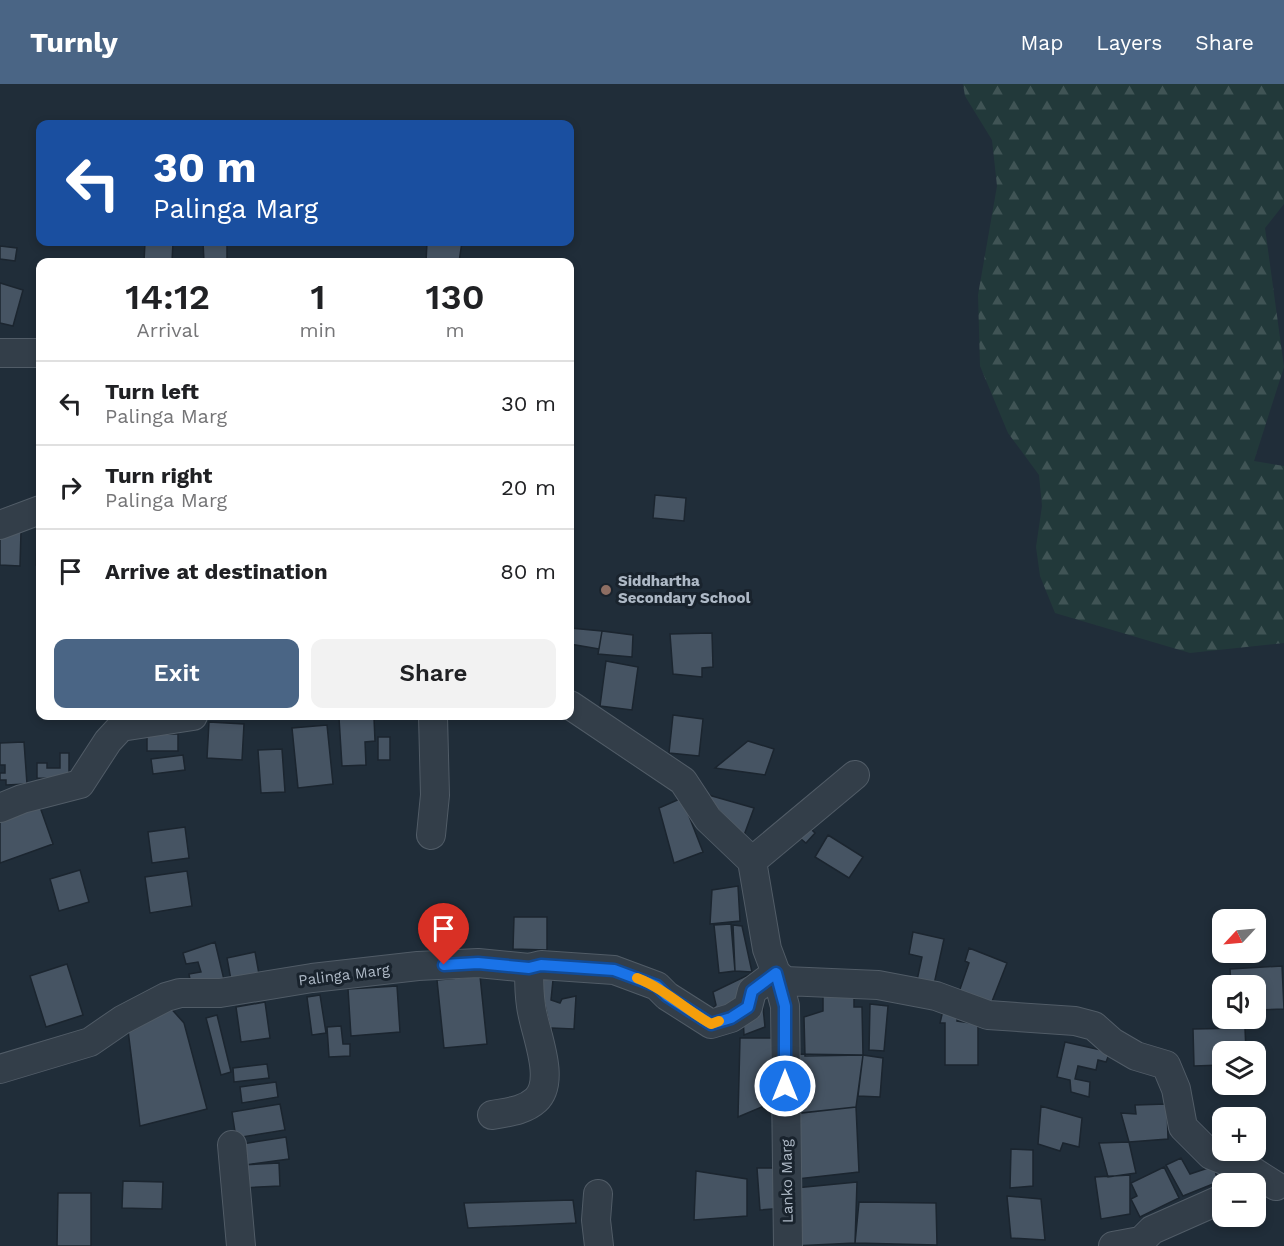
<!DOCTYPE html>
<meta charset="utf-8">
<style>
:root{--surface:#fff;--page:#f2f2f2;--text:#202124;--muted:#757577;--line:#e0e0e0;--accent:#4a6585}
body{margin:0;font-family:"Work Sans",sans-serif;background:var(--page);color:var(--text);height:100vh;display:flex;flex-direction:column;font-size:22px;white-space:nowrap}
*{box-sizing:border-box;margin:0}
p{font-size:20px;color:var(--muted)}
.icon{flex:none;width:33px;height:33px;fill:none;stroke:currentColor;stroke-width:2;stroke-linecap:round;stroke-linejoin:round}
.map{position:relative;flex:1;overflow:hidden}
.drawer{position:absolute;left:36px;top:174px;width:538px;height:462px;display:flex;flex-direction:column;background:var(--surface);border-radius:12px;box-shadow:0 3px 9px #0003}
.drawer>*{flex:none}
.hud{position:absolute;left:36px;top:36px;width:538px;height:126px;border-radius:12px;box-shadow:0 3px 9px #0003;background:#1a4fa0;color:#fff;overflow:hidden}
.needle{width:39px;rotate:244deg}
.buttons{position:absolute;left:1212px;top:825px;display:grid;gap:12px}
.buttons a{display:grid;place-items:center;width:54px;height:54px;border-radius:12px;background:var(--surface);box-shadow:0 3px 9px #0003;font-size:30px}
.pin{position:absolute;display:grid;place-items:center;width:51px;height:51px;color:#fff;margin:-62px -26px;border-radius:50% 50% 50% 0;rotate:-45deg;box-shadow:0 0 6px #0007}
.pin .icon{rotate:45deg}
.me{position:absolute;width:66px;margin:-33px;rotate:0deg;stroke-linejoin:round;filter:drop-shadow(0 0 4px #0008)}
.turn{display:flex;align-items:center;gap:21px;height:126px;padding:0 18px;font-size:27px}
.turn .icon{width:78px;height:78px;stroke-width:2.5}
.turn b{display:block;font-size:42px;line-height:51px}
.eta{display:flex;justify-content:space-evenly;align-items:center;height:102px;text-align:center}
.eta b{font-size:36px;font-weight:600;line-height:42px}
.primary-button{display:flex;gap:12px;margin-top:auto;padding:12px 18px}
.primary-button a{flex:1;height:69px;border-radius:12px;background:var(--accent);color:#fff;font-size:24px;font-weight:600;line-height:69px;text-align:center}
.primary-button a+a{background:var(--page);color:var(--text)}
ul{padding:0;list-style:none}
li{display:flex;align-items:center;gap:18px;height:84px;padding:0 18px;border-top:2px solid var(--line)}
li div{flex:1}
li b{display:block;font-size:22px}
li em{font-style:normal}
header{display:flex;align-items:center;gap:36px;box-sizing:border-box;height:84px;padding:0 30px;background:var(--accent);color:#fff}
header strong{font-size:28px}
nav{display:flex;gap:33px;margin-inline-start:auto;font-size:21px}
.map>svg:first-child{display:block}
.forest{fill:url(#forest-firs)}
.building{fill:#465463;stroke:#1b252f;stroke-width:1.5}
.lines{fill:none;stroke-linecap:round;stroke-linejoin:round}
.minor-casing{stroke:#515c67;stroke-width:30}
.minor{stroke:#333e49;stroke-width:28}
.route-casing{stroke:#114b97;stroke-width:15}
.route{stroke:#1a73e8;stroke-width:10}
.slow{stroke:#f59e0b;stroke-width:10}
.education-dot{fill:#8d6e63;stroke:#19232d;stroke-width:2}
.labels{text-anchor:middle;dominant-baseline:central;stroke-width:6;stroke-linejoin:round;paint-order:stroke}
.poi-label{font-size:15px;font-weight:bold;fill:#aeb9c6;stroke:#19232d;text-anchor:start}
.street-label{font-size:15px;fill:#aeb9c6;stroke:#19232d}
</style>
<header>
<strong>Turnly</strong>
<nav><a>Map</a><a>Layers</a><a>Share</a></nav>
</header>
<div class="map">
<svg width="1284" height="1162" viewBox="0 0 1284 1162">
<defs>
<pattern id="forest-firs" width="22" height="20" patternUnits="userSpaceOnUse" patternTransform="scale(1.5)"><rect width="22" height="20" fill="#22393a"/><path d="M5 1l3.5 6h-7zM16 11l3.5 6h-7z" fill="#405455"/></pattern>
</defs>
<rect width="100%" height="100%" fill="#202d39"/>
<path class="forest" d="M963 0H1284V120L1265 144 1284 283 1254 377 1284 382V559L1190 569 1055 529 1040 492 1036 463 1042 422 1039 391 1008 349 980 282 978 211 997 102 992 56 965 12Z"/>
<path class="building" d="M145 158H173L172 178H144Z
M203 158H253H227V178H204Z
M427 158H462L459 178H426Z
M0 162 17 164 15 177 0 175Z
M0 199 23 206 13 242 0 239Z
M655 411 686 414 684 437 653 434Z
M0 446 21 447 20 482 0 481Z
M37 455 40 456V481H36Z
M570 544 602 547 599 565 570 560Z
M602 547 633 551 632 573 598 570Z
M712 549 713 583 702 584V593L673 590 670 550Z
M606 577 638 583 632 626 600 622Z
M673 631 703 635 699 672 669 669Z
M339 634H374L375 657 365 658 366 681 342 682Z
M209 638 244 640 242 676 207 674Z
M327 641 333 700 298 704 292 644Z
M147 650H178V667H147Z
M378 653H390V676H378Z
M748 657 774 665 765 691 715 684Z
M24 658 27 700 6 701V696H0V689H5V681H0V659Z
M282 665 285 708 261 709 258 666Z
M60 669H69V695L37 694V679H47V684H60Z
M183 671 185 686 153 690 151 675Z
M705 710 754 724 743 754Z
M682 714 703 768 674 779 659 724Z
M40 723 53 760 0 779V737Z
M806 740 815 749 806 759 796 751Z
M185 743 189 774 152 779 148 748Z
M828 751 863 773 849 794 815 773Z
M80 786 89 818 59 827 50 795Z
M187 787 192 822 150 829 145 793Z
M738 802 740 837 710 840 712 806Z
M514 833H547V866L513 865Z
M731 840 735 887 719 889 714 841Z
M733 841 742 842 752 888 735 887Z
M913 848 944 855 933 905 916 901 922 873 909 870Z
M215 858 225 900 191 901 189 890 201 888 198 878 186 880 183 869Z
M969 864 1007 879 991 920 959 908 969 879 965 877Z
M255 868 261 901 233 907 227 874Z
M67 880 83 931 46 943 30 892Z
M1282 882 1284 925 1256 926V902H1231L1230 885Z
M748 891 742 923 712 925 716 921 713 908Z
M480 892 487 960 444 964 437 896Z
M539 894 553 896 551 916 560 919 562 915 576 912 574 945 552 944V953Z
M397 902 400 948 351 952 348 905Z
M823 905H854V923H862L863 971 805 972 804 933 823 927Z
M320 911 326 949 312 951 307 913Z
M265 918 270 954 241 958 236 923Z
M167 920 184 939 207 1025 140 1042 127 938Z
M870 920 888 922 884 967 869 966Z
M944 922H957V937L978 940V981H945V939H940Z
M763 923 765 943 744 951 743 933Z
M217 931 231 988 221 991 206 934Z
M341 942 343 960H350V972L329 973 327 943Z
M1245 944 1246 968H1222V981L1194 982 1193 945Z
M740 954H772L771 1019 738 1033Z
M1065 958 1110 968 1106 978 1098 976 1096 986 1078 982 1075 995 1090 998 1089 1013 1071 1008 1070 996 1057 993Z
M792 970 863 971 856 1023 800 1029Z
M863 971 883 974 880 1013 858 1012Z
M267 980 269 994 234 998 233 984Z
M276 998 278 1013 242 1019 240 1003Z
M280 1020 285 1046 236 1054 232 1028Z
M1167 1020 1168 1055 1129 1058 1121 1029 1136 1030 1135 1021Z
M1041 1022 1082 1034 1079 1063 1063 1059 1060 1067 1038 1060Z
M856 1023 859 1088 797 1095 793 1030Z
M286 1053 289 1075 245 1081 242 1060Z
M1129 1058 1136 1089 1108 1093 1099 1059Z
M1011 1065 1033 1066V1102L1010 1104Z
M1181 1074 1190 1090 1214 1082 1218 1098 1183 1112 1166 1081Z
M279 1079 280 1102 242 1104 241 1081Z
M1164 1083 1179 1114 1140 1133 1131 1115 1137 1112 1131 1099Z
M757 1084H787L786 1124 760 1126Z
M696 1087 747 1095V1132L694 1136Z
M1130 1091V1130L1101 1135 1095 1093Z
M123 1097 163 1098 162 1125 122 1124Z
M857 1098 855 1159 793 1162 795 1104Z
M58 1109H91V1162H57Z
M1007 1112 1041 1115 1045 1156 1011 1154Z
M573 1116 576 1139 468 1144 464 1119Z
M859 1118 936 1119 937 1161 855 1159Z"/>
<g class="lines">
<defs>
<path id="minor" d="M0 269H40
M0 441 40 426
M570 621 683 697 708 735 752 777 767 865 776 889 785 897 878 901 936 912 988 931 1075 937 1094 942 1112 958 1136 972 1166 981 1176 1005 1183 1043 1211 1071 1254 1088 1276 1102
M0 724 22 715 80 700 108 657 121 643 193 632
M431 751 435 711 433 632
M752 777 855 691
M0 985 90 958 122 936 166 913 180 909H220L312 894 418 882 478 879 529 884 541 881 614 886 657 902 667 912 711 940 731 934 748 923 752 907 776 889 785 922 788 1162
M492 1031C508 1028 524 1027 536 1016 557 996 534 947 531 922 529 909 529 896 529 884
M232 1061 241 1162
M598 1110 596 1136 599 1162
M1113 1162 1140 1157
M1136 1162 1152 1146 1222 1115"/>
</defs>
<use href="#minor" class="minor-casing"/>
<use href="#minor" class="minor"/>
</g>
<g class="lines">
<defs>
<path id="route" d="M444 881 478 879 529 884 541 881 614 886 657 902 667 912 711 940 731 934 748 923 752 907 776 889 785 922V1002"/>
</defs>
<use href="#route" class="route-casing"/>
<use href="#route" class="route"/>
<path class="slow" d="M637 894C663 904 685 925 711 940L719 937"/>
</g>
<circle class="education-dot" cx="606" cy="506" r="6"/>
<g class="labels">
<g class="poi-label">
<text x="618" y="497">Siddhartha<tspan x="618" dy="17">Secondary School</tspan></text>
</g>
<g class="street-label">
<text transform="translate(344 891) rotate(-7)">Palinga Marg</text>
<text transform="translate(787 1097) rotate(-91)">Lanko Marg</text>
</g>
</g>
</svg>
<div class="buttons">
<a><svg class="needle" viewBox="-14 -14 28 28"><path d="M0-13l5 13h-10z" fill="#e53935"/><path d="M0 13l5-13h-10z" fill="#757577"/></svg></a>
<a><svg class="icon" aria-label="sound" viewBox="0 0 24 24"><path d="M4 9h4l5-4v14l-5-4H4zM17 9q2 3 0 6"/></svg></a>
<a><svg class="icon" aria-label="layers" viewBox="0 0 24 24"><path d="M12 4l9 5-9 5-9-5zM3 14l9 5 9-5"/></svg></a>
<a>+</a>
<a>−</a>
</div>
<div class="pin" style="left:444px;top:881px;background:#d93025"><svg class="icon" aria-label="arrive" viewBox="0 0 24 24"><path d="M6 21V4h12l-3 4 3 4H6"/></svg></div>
<svg class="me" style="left:785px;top:1002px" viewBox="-20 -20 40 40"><circle r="17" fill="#1a73e8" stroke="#fff" stroke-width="3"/><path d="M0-11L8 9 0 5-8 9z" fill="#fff"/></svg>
<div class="hud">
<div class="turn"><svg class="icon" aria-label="left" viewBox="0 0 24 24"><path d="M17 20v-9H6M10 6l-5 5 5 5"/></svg><div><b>30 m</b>Palinga Marg</div></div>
</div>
<section class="drawer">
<div class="eta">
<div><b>14:12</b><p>Arrival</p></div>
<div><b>1</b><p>min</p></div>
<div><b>130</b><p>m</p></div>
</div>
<ul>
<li><svg class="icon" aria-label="left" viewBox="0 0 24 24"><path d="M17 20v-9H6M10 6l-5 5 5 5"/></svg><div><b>Turn left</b><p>Palinga Marg</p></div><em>30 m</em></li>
<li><svg class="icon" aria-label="right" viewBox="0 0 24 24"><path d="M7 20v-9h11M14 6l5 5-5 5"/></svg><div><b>Turn right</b><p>Palinga Marg</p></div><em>20 m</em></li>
<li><svg class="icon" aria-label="arrive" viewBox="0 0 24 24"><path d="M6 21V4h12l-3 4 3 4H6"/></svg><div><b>Arrive at destination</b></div><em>80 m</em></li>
</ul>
<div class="primary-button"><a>Exit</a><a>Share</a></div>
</section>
</div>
